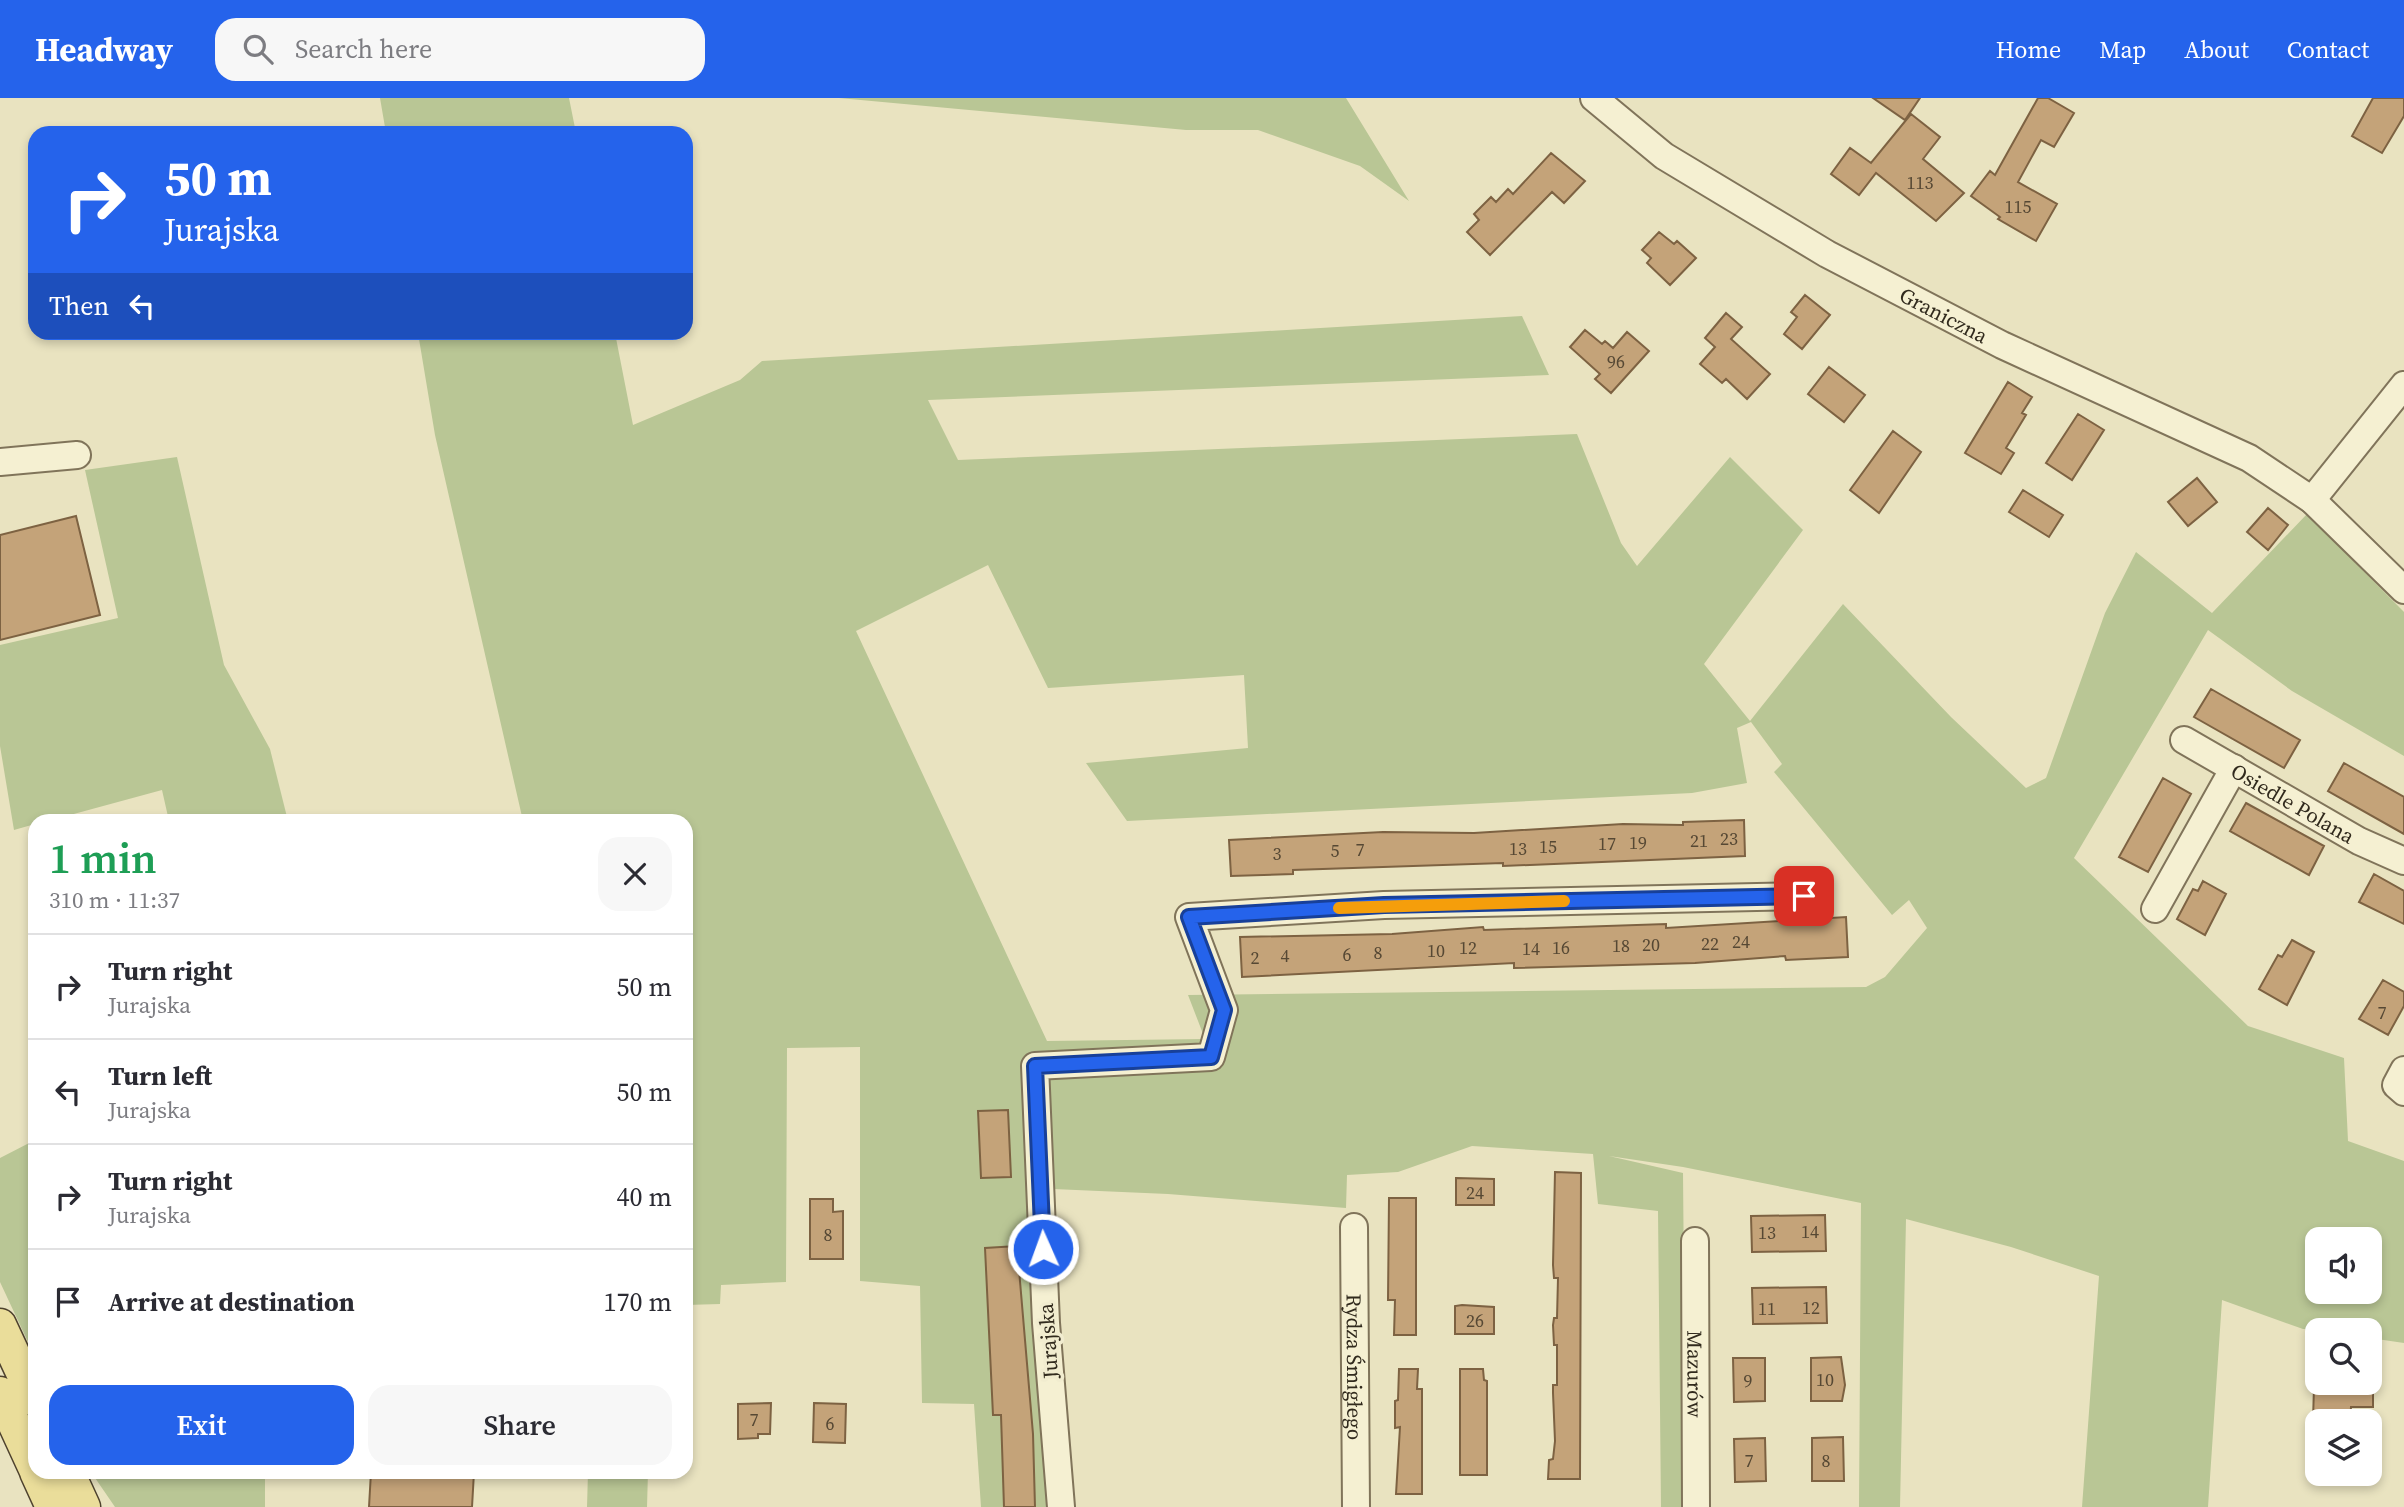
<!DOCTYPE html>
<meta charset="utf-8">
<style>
:root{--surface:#fff;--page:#f7f7f7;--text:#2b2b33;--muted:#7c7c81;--line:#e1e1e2;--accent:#2563eb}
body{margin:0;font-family:"Source Serif 4",serif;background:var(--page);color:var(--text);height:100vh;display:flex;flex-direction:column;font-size:26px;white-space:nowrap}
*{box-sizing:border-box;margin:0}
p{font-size:23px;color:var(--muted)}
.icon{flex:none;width:38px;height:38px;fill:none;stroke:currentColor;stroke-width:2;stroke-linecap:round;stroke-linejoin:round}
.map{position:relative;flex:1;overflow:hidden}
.panel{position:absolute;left:28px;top:716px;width:665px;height:665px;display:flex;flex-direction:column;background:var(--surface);border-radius:21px;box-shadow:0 4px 10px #0003}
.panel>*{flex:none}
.hud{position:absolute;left:28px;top:28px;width:665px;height:214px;border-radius:21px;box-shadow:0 4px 10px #0003;background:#2563eb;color:#fff;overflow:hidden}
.fabs{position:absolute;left:2305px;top:1129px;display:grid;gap:14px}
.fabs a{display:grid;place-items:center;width:77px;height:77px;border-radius:14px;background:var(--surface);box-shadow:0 4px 10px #0003;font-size:35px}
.pin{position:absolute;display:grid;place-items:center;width:60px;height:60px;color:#fff;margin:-30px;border-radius:14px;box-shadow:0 4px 10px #0006}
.me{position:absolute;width:77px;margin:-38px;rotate:358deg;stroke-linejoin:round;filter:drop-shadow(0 0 5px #0008)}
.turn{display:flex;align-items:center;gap:24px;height:147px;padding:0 21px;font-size:32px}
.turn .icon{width:91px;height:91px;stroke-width:2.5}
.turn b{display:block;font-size:49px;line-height:60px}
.then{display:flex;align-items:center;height:66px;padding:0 21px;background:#0003;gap:14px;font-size:26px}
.round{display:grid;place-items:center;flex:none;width:74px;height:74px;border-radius:21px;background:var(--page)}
.overview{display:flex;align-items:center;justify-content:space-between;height:119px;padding:0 21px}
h1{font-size:42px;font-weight:600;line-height:52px;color:#1e9e55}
.action{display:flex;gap:14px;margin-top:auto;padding:14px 21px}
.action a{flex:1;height:80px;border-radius:21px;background:var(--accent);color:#fff;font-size:28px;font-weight:600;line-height:80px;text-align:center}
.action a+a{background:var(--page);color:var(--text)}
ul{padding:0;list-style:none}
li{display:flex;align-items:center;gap:21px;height:105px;padding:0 21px;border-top:2px solid var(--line)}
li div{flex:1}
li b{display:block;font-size:26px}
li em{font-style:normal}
header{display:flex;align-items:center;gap:42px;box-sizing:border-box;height:98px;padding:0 35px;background:var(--accent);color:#fff}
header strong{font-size:33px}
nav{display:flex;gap:38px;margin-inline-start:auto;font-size:24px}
.search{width:490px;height:63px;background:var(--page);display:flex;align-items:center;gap:18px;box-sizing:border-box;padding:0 24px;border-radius:21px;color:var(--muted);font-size:26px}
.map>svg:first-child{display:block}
.green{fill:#b9c695;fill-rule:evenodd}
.building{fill:#c4a379;stroke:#7d6242;stroke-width:2}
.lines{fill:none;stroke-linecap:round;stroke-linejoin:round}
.minor-casing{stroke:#80745a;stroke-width:30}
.major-casing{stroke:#4e422e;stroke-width:35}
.minor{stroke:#f5f0d2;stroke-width:26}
.major{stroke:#eadd9a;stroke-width:32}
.route-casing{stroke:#184099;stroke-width:18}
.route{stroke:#2563eb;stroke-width:12}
.slow{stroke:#f59e0b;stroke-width:12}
.labels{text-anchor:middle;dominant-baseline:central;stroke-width:7;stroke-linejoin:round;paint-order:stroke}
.number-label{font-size:18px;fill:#564834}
.street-label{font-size:21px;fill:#312a1d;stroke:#f1eccf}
</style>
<header>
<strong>Headway</strong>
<div class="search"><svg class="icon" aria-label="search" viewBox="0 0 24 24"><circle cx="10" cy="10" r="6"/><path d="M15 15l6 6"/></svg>Search here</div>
<nav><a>Home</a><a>Map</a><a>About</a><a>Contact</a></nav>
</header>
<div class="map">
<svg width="2404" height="1409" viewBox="0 0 2404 1409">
<rect width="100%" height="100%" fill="#e9e3c0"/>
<path class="green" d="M380 0H569L576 35H386Z
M839 0H1346L1409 103 1360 68 1258 32H1186Z
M1522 218 1549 277 928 302 958 362 1577 336 1621 445 1637 468 1730 359 1803 432 1704 566 1750 623 1843 506 1951 619 2026 690 2046 680 2105 515 2136 454 2212 515 2307 416 2404 514V658L2292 593 2208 532 2074 760 2248 928 2344 960 2348 1043 2404 1063V1245L2370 1240V1232L2303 1231 2222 1202 2208 1409H2082L2099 1178 2011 1149 1906 1121 1900 1409H1859L1861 1105 1683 1069 1609 1058 1683 1075 1686 1409H1661L1658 1113 1598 1106 1593 1056 1472 1048 1398 1074 1347 1077 1346 1110 1168 1096 1030 1090 1051 1409H981L974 1306 922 1305 920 1188 860 1183V949L787 950 786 1184 721 1187 720 1206 686 1207V723H523L435 337 418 235H615L633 327 740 282 762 263ZM988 467 1048 590 1244 577 1248 650 1086 665 1127 723 1692 695 1747 685 1737 630 1751 624 1782 666 1774 674 1892 817 1909 802 1927 830 1885 879 1866 889 1188 897 1205 941 1047 943 856 533ZM2317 1141H2370V1194H2317Z
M177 359 224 567 270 651 288 723H169L162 692 48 723H35V726L14 732 0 648V547L118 520 85 372Z
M35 1042V1259L0 1184V1060Z
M91 1374H265V1409H115Z
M588 1374H648L647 1409H587Z"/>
<path class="building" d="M1873 0H1920L1905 22Z
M2038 0H2048L2074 15 2054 49 2041 42 2018 84 2057 106 2036 143 1998 121 2000 119 1971 98 1990 73 1995 77Z
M2373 0H2404V18L2382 55 2352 38Z
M1911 16 1940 39 1923 61 1964 95 1936 123 1876 75 1859 97 1831 76 1850 50 1871 65Z
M1551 55 1585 83 1564 105 1552 94 1490 157 1467 134 1479 122 1474 116 1491 99 1496 104 1508 91 1513 96Z
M1659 134 1674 146 1677 143 1696 160 1670 187 1647 165 1651 160 1642 152Z
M1805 197 1830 217 1802 251 1784 236 1797 219 1791 214Z
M1726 215 1742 229 1731 241 1770 276 1747 301 1726 281 1722 285 1700 266 1715 249 1705 240Z
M1585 232 1602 246 1605 243 1613 250 1627 234 1649 253 1611 295 1595 281 1600 276 1570 249Z
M1829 269 1865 297 1844 324 1808 296Z
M2008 284 2032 299 2022 315 2026 317 2006 350 2014 355 2001 376 1965 355Z
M2078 316 2104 332 2072 382 2046 365Z
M1893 333 1921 354 1879 415 1850 392Z
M2197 380 2217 404 2188 428 2168 404Z
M2023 392 2063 417 2049 439 2009 414Z
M2268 410 2288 427 2268 452 2247 434Z
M76 418 100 517 0 542V437Z
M2211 591 2300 642 2284 670 2194 619Z
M2344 665 2404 699V736L2328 693Z
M2163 680 2191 696 2148 774 2119 759Z
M2246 705 2324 748 2309 777 2230 733Z
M1744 722 1745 758 1503 768V765L1293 772V776L1231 778 1229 742 1383 734 1474 735 1623 726 1683 727V724Z
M2374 776 2404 793V826L2359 804Z
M2203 783 2226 796 2205 837 2177 821 2193 791 2198 793Z
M1846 819 1848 859 1786 862 1785 858 1695 865 1514 870V865L1242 879 1240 839 1392 836 1483 829 1484 832 1666 826V830Z
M2292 842 2314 854 2287 907 2259 891 2278 857 2282 859Z
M2383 882 2404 894V908L2388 937 2359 921Z
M1008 1012 1011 1079 981 1080 978 1013Z
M1555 1074 1581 1075 1580 1381H1548L1549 1362 1553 1361 1555 1343 1553 1295V1287H1557V1247H1554L1553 1227 1554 1220H1557L1558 1180H1554L1553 1167Z
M1456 1080 1494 1081V1107H1456Z
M1389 1100H1416V1237H1394L1395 1202H1388Z
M810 1101H833V1114L843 1113V1161H810Z
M1825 1117 1826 1153 1752 1154 1751 1118Z
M1017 1148 1033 1336 1035 1409H1004L1001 1317H993L985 1150Z
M1826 1189 1827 1225 1753 1226 1752 1190Z
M1462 1207 1494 1209V1236H1455V1208Z
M1841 1259 1845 1287 1842 1303H1811V1260Z
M1733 1260H1765V1303L1734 1304Z
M1399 1271H1418L1417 1291H1422V1396H1396L1400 1329 1395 1330V1303L1398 1302Z
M1460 1271H1483L1484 1282 1487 1283V1377H1460Z
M2322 1284H2373V1309H2351L2350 1323 2313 1322 2314 1289H2322Z
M771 1305 770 1336H758V1340L738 1341V1306Z
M814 1305 846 1306 845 1345 813 1344Z
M1843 1339 1844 1383H1812V1340Z
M1765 1340 1766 1383 1735 1384 1734 1341Z
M371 1374H474L472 1409H369Z"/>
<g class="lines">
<defs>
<g id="minor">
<path id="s1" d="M1594 0 1664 58 1827 156 2002 247 2249 360 2312 402 2404 492"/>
<path d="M0 364 77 357"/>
<path d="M2312 402 2404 287"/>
<path id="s2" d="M2184 642 2359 743 2404 763"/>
<path d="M2155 811 2234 670"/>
<path d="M2404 972 2396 987 2404 994"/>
<path id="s3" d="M1354 1129 1356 1409"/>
<path id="s4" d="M1695 1143 1696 1409"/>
<path d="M1061 1409 1046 1225 1035 968 1211 959 1224 912 1189 819 1384 807 1804 798"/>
</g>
<path id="major" d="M0 1227 35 1302
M0 1295 35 1371
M36 1374 52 1409
M68 1374 84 1409"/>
</defs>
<use href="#minor" class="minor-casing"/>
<use href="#major" class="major-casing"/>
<use href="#minor" class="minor"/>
<use href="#major" class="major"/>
</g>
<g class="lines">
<defs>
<path id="route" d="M1043 1151 1035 968 1211 959 1224 912 1189 819 1384 807 1804 798"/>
</defs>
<use href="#route" class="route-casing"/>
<use href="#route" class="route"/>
<path class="slow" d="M1339 810 1564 803"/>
</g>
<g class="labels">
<g class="number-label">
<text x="1920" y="84">113</text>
<text x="2018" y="108">115</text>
<text x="1616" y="263">96</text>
<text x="1729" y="740">23</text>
<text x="1699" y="742">21</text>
<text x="1638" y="744">19</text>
<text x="1607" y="745">17</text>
<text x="1548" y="748">15</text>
<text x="1518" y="750">13</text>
<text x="1360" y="751">7</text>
<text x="1335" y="752">5</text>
<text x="1277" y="755">3</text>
<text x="1741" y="843">24</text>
<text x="1710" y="845">22</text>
<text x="1651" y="846">20</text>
<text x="1621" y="847">18</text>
<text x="1468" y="849">12</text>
<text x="1561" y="849">16</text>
<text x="1531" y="850">14</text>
<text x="1436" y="852">10</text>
<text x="1378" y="854">8</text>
<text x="1347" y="856">6</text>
<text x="1285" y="857">4</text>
<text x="1255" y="859">2</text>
<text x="2382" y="914">7</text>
<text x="1475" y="1094">24</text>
<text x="1810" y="1133">14</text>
<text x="1767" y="1134">13</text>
<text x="828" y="1136">8</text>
<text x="1811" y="1209">12</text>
<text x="1767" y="1210">11</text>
<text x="1475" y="1222">26</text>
<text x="1825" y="1281">10</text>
<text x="1748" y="1282">9</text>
<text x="754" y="1321">7</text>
<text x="830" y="1325">6</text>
<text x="1749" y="1362">7</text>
<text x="1826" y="1362">8</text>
</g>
<g class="street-label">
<text stroke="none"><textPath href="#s1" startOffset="413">Graniczna</textPath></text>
<text stroke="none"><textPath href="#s2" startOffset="126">Osiedle Polana</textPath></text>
<text transform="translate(1048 1243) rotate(-94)">Jurajska</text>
<text stroke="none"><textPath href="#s3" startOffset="140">Rydza Śmigłego</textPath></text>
<text stroke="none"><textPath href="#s4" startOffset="133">Mazurów</textPath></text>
</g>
</g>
</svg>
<div class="fabs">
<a><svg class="icon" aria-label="sound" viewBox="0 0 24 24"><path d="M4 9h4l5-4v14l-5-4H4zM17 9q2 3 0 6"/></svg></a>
<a><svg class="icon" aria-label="search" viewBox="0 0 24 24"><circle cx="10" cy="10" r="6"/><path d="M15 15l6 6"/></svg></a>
<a><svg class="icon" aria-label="layers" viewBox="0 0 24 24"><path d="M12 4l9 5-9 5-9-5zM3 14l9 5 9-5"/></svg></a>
</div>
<div class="pin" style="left:1804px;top:798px;background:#d93025"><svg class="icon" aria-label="arrive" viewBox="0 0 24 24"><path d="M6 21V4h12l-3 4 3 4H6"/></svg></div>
<svg class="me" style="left:1043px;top:1151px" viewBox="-20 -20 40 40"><circle r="17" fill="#2563eb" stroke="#fff" stroke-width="3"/><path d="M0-11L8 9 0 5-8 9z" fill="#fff"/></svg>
<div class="hud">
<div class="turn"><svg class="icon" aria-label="right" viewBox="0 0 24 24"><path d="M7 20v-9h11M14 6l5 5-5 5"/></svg><div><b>50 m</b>Jurajska</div></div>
<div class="then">Then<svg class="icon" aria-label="left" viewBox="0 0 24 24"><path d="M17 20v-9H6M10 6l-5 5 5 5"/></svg></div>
</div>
<section class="panel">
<div class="overview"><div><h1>1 min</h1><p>310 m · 11:37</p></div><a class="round"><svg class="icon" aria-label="close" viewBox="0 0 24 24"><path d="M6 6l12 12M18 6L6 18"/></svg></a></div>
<ul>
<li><svg class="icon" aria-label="right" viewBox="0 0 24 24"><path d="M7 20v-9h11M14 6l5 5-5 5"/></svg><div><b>Turn right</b><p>Jurajska</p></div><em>50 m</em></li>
<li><svg class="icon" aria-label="left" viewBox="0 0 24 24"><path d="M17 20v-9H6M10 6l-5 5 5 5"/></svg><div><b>Turn left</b><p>Jurajska</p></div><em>50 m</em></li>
<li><svg class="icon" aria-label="right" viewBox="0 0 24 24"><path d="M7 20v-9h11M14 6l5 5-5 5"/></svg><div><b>Turn right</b><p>Jurajska</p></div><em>40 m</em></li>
<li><svg class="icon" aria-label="arrive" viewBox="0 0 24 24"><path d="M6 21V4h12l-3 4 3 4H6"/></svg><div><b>Arrive at destination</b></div><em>170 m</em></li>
</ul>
<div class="action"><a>Exit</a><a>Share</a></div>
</section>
</div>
